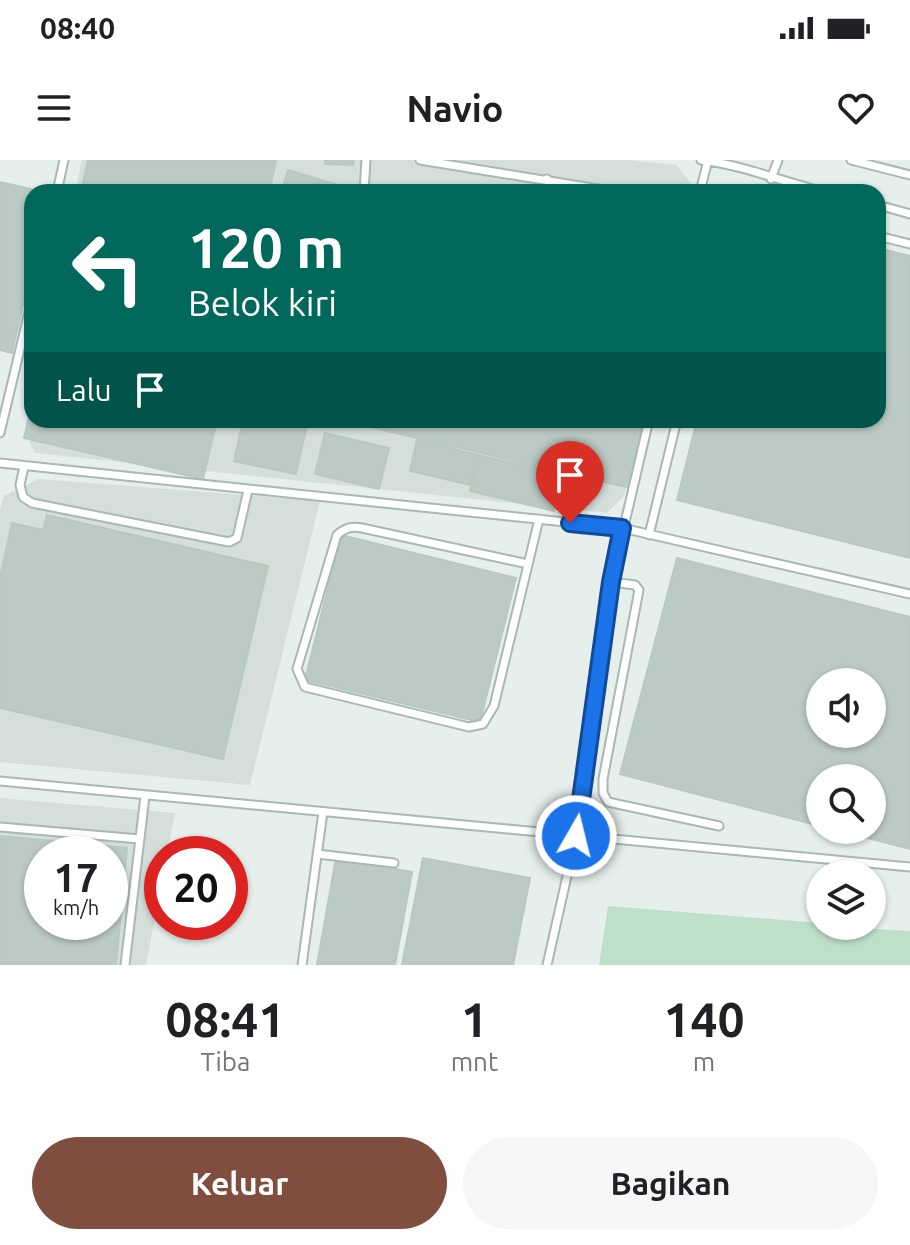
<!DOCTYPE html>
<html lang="id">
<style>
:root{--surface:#fff;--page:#f6f6f6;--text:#202124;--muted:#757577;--accent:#7f4e3f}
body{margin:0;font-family:Ubuntu,sans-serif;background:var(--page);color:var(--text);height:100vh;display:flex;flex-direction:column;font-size:30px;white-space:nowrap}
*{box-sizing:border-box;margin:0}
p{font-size:26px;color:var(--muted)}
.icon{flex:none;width:44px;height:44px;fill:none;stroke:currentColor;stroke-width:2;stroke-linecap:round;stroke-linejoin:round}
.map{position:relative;height:805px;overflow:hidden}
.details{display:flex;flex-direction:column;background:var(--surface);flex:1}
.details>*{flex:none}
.guide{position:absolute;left:24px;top:24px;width:862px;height:244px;border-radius:24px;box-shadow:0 2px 6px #0004;background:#00695c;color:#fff;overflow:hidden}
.controls{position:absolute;left:806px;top:508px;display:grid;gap:16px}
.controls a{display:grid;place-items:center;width:80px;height:80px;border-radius:50%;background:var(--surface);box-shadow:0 2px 6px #0004;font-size:40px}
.speed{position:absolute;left:24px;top:676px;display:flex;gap:16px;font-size:40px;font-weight:700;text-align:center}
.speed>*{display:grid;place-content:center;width:104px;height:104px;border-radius:50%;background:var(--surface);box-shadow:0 2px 6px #0004;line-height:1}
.speed small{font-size:20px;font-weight:400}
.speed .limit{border:12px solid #d22;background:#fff;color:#111}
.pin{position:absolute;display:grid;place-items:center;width:68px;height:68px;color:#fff;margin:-82px -34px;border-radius:50% 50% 50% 0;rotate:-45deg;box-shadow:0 0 8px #0007}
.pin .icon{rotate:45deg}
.me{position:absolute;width:88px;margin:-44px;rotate:8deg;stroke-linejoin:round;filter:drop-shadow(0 0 6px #0008)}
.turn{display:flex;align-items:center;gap:28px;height:168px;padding:0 32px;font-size:36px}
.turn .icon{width:104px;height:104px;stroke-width:2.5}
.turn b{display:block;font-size:56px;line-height:68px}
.then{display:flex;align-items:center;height:76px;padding:0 32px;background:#0003;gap:16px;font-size:30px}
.eta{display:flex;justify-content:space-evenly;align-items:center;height:136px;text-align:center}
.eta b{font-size:48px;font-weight:700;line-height:56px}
.primary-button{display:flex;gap:16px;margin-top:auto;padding:16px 32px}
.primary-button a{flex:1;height:92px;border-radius:48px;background:var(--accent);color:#fff;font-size:32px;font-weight:700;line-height:92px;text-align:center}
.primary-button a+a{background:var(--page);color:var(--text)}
.status{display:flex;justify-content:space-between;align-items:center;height:56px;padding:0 40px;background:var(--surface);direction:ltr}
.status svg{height:22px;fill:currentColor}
header{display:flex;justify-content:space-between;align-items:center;height:104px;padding:0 32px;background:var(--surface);font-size:36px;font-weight:700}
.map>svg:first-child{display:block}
.built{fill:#d4dfda;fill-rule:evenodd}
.green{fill:#bfe0c8}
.building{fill:#bbcac4;stroke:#b8c9c2;stroke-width:2;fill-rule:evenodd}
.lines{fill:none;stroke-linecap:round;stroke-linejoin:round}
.lane-casing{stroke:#a8b8b2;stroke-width:11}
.lane{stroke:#fff;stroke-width:7}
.route-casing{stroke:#114b97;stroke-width:20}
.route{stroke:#1a73e8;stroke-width:14}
</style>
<div class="status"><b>08:40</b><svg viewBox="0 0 49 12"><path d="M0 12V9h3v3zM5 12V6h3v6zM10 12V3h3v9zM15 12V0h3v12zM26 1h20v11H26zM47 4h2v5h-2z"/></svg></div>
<header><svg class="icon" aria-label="menu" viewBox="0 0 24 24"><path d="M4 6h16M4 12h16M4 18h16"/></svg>Navio<svg class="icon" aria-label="heart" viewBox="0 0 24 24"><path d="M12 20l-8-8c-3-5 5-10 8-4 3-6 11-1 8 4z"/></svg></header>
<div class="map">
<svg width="910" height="805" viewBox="0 0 910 805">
<rect width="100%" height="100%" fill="#e6efeb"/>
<path class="built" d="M82 0H629L676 5 691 23 689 32H75Z
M32 241V260H641L624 336 607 353 35 293 25 272Z
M39 319 320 341 250 625 0 602V349L4 336Z
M0 638 175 653 167 694H162V721L146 805H0ZM42 694H110V762H42Z"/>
<path class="green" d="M608 746 820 763V766L910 771V805H599Z"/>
<path class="building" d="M88 0H270L276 1 269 32H81Z
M325 0H354L353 5 325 4Z
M288 10 344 27 342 32H281Z
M0 22 44 32H32V105L12 193 0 190Z
M878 88 910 96V398L677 340 697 260H878Z
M32 243V260H217L203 319 24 278Z
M243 260H308L296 314 234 301Z
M341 260H642L631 328Z
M325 273 389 288 379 329 315 314Z
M417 280 478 295 471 325 410 311Z
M478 295 563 314 554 351 470 331Z
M47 355 268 406 223 599 0 548V417L12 363 43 370Z
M341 375 516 418 480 562 305 520Z
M677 398 910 457V689L837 670H872V618H820V666L620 614ZM820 522H872V574H820Z
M0 676 127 688 116 805H0ZM42 694H110V762H42Z
M336 698 412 712 395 805H317Z
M423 698 530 718 513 805H402Z"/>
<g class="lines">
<defs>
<path id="lane" d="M420 0 617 32
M701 0C742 5 784 22 824 32
M851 0 910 15
M771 19 778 0
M57 32 64 0
M364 32 366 0
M544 32 547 19
M700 32 708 0
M878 45 910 54
M878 76 910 84
M0 273 32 139
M0 303 622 368 910 434
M24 306 20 325 23 337 32 343 229 382 237 378 248 330
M649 375 677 260
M528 404 362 368C351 366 345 368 337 375L297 509 305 527 469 567 483 564 494 546 539 359
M611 422 635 425 639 430 603 619V633L608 642 719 666
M0 621 910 707
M0 667 140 679
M317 694 394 703
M125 805 145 636
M302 805 323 652
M547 805 576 676 611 422 649 260"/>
</defs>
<use href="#lane" class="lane-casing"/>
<use href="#lane" class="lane"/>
</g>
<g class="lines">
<defs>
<path id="route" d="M570 363 622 368 611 422 576 676"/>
</defs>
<use href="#route" class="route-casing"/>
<use href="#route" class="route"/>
</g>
</svg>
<div class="controls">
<a><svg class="icon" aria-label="sound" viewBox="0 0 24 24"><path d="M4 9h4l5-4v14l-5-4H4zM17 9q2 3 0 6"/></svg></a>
<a><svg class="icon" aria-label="search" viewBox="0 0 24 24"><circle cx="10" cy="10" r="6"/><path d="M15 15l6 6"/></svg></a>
<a><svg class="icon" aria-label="layers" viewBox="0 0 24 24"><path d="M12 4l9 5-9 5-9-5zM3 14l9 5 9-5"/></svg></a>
</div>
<div class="speed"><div>17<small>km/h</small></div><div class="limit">20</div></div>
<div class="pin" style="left:570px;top:363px;background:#d93025"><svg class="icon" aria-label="arrive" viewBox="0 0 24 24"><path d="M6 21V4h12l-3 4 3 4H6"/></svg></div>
<svg class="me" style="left:576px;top:676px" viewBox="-20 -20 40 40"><circle r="17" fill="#1a73e8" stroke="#fff" stroke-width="3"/><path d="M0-11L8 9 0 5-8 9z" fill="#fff"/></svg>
<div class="guide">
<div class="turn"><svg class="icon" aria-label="left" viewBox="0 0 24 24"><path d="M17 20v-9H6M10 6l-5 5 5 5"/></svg><div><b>120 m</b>Belok kiri</div></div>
<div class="then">Lalu<svg class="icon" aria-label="arrive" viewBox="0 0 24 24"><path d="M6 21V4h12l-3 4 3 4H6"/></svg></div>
</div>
</div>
<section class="details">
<div class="eta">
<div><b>08:41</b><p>Tiba</p></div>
<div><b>1</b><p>mnt</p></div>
<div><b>140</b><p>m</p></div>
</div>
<div class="primary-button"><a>Keluar</a><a>Bagikan</a></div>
</section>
